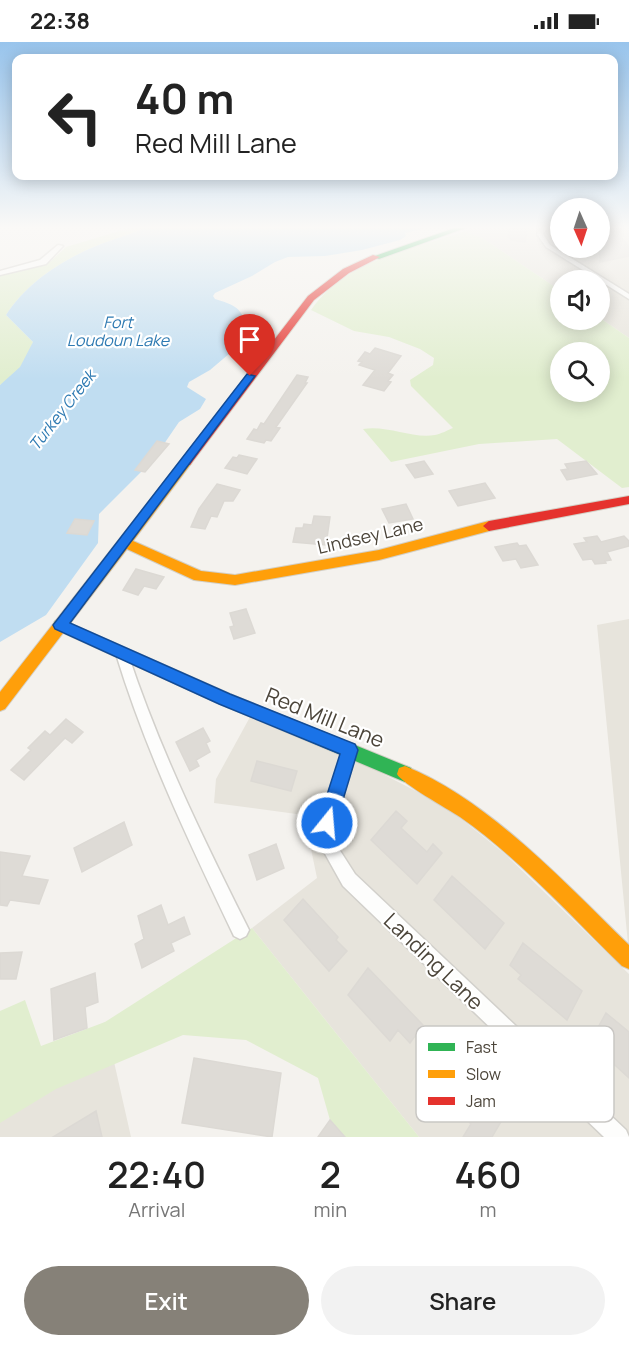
<!DOCTYPE html>
<style>
:root{--surface:#fff;--page:#f2f2f2;--text:#222;--muted:#767676;--accent:#868178}
body{margin:0;font-family:Manrope,sans-serif;background:var(--page);color:var(--text);height:100vh;display:flex;flex-direction:column;font-size:22px;white-space:nowrap}
*{box-sizing:border-box;margin:0}
p{font-size:20px;color:var(--muted)}
.icon{flex:none;width:33px;height:33px;fill:none;stroke:currentColor;stroke-width:2;stroke-linecap:round;stroke-linejoin:round}
.map{position:relative;height:1095px;overflow:hidden}
.details{display:flex;flex-direction:column;background:var(--surface);flex:1}
.details>*{flex:none}
.banner{position:absolute;left:12px;top:12px;width:606px;height:126px;border-radius:12px;box-shadow:0 3px 15px #0003;background:#fff;color:var(--text);overflow:hidden}
.needle{width:39px;rotate:177deg}
.fabs{position:absolute;left:550px;top:156px;display:grid;gap:12px}
.fabs a{display:grid;place-items:center;width:60px;height:60px;border-radius:50%;background:var(--surface);box-shadow:0 3px 15px #0003;font-size:30px}
.pin{position:absolute;display:grid;place-items:center;width:51px;height:51px;color:#fff;margin:-62px -26px;border-radius:50% 50% 50% 0;rotate:-45deg;box-shadow:0 0 6px #0007}
.pin .icon{rotate:45deg}
.me{position:absolute;width:66px;margin:-33px;rotate:17deg;stroke-linejoin:round;filter:drop-shadow(0 0 4px #0008)}
.turn{display:flex;align-items:center;gap:21px;height:126px;padding:0 24px;font-size:27px}
.turn .icon{width:78px;height:78px;stroke-width:2.5}
.turn b{display:block;font-size:42px;line-height:51px}
.eta{display:flex;justify-content:space-evenly;align-items:center;height:102px;text-align:center}
.eta b{font-size:36px;font-weight:600;line-height:42px}
.action{display:flex;gap:12px;margin-top:auto;padding:12px 24px}
.action a{flex:1;height:69px;border-radius:36px;background:var(--accent);color:#fff;font-size:24px;font-weight:600;line-height:69px;text-align:center}
.action a+a{background:var(--page);color:var(--text)}
.status{display:flex;justify-content:space-between;align-items:center;height:42px;padding:0 30px;background:var(--surface);direction:ltr}
.status svg{height:16px;fill:currentColor}
.map>svg:first-child{display:block}
.residential{fill:#e7e4dc}
.green{fill:#e1eecf;fill-rule:evenodd}
.water{fill:#c0ddf1}
.building{fill:#dedbd6;stroke:#dcd9d4;stroke-width:1.5}
.lines{fill:none;stroke-linecap:round;stroke-linejoin:round}
.street-casing{stroke:#d2d0cb;stroke-width:3}
.fast-casing{stroke:#d3cfc5;stroke-width:2}
.slow-casing{stroke:#d3cfc5;stroke-width:2}
.jam-casing{stroke:#d3cfc5;stroke-width:2}
.street{fill:#fdfdfc;fill-rule:evenodd}
.fast{fill:#30b455;fill-rule:evenodd}
.slow{fill:#ff9f0a;fill-rule:evenodd}
.jam{fill:#e5322d;fill-rule:evenodd}
.route{fill:#1a73e8;stroke:#114b97;stroke-width:1.5}
.labels{text-anchor:middle;dominant-baseline:central;stroke-width:4.5;stroke-linejoin:round;paint-order:stroke}
.far-water-label{font-size:16px;font-style:italic;fill:#2e7ab2;stroke:#fff}
.street-label{font-size:18px;fill:#4b4439;stroke:#fff}
.near-street-label{font-size:21px;fill:#4b4439;stroke:#fff}
.key{fill:#fff;stroke:#c9c7c4;stroke-width:1.5}
.key-label{font-size:16px;fill:#4b4439}
</style>
<div class="status"><b>22:38</b><svg viewBox="0 0 49 12"><path d="M0 12V9h3v3zM5 12V6h3v6zM10 12V3h3v9zM15 12V0h3v12zM26 1h20v11H26zM47 4h2v5h-2z"/></svg></div>
<div class="map">
<svg width="629" height="1095" viewBox="0 0 629 1095">
<rect width="100%" height="100%" fill="#f4f2ee"/>
<path class="residential" d="M475 184H561V206H600V184H629V296L600 276V238H561V249L484 197 465 189Z
M629 577V912L597 583Z
M250 675 375 728 445 764 505 812 629 932V1095H419L252 886 317 836 304 773 214 761 216 737Z
M105 980 131 1095H0V1038Z"/>
<path class="green" d="M136 184H149C134 191 117 196 101 202 65 216 27 240 6 273L33 300 23 327 0 343V234L51 219 66 205Z
M465 189 484 197 561 249V278L600 276 629 296V445L622 446 557 397 479 402 391 420 363 387C388 383 412 397 435 393 441 392 448 388 453 386L411 344 410 338 433 323 434 316 420 307 389 295 354 289 311 268C346 218 410 208 465 189ZM561 310H600V350H561Z
M252 886 419 1095H345L330 1078 318 1036 246 998 183 993 56 1047 0 1081V969L25 958 41 1004 105 980Z"/>
<path class="water" d="M149 184H435L405 191 406 194 400 198 362 208 325 214 288 215 275 220 252 234 215 251 213 254 215 257C242 265 242 268 249 295L210 328 189 340 187 345 206 357 200 367 179 380 153 418 99 472 98 501 46 573 0 600V343L20 325 33 300 6 273C27 240 65 216 101 202 117 196 134 191 149 184Z"/>
<path class="building" d="M510 184H528L525 200 511 198 508 194Z
M600 184H617L621 195 629 205V214L600 220V196H604L600 191Z
M375 306 401 314 388 331 393 333 388 339 391 340 384 349 363 343 375 328 359 323 362 320 358 319 365 310 370 312Z
M297 333 308 335 305 341H307L276 385 280 386 271 399 266 398 264 401 247 397 254 387 257 388 261 381 264 382Z
M157 399 169 402 145 430 135 428Z
M239 413 257 417 247 432 225 426 233 415 237 416Z
M424 419 433 432 415 436 406 423Z
M586 419 597 432 567 438 561 428 568 427 565 422Z
M485 441 495 456 458 464 449 449Z
M217 442 240 448 233 459H224L217 475 211 474 205 487 191 485 199 467Z
M406 462 413 477 389 481 382 467Z
M314 474 330 475 326 503 293 500 296 486H303L304 482 312 483Z
M75 477 94 479 87 493 67 491Z
M597 494 601 500 624 494 629 499V504L607 510 611 518 605 519 606 521 595 522 592 517 583 518 574 502 587 500 584 496Z
M517 501 519 504 526 503 538 523 521 526 516 517 503 519 495 505Z
M136 527 164 535 156 547 144 544 138 553 123 548Z
M246 567 255 591 234 597 230 585 234 584 230 571Z
M66 677 83 690 72 701 65 696 24 738 11 728 31 708 28 706 45 689 50 693Z
M203 686 210 699 206 701 210 710 196 718 199 724 190 729 176 700Z
M257 719 297 729 291 749 251 739Z
M396 769 407 779 401 786 427 810 433 802 442 811 417 842 371 798Z
M124 780 132 803 82 830 74 806Z
M276 802 284 826 257 838 249 813Z
M0 810 30 814 22 834 48 838 39 862 10 858 7 864 0 863Z
M452 834 504 881 485 907 434 858Z
M303 857 338 895 336 898 347 909 329 929 284 878Z
M161 863 168 883 184 875 190 892 171 901 174 909 142 926 135 902 144 897 138 874Z
M523 901 582 949 567 978 518 937 521 933 510 923Z
M22 910 16 937H0V911Z
M368 926 423 983 410 1001 398 988 390 999 348 953Z
M95 931 98 960 85 965 87 986 54 998 51 947Z
M606 971 629 990V1036L590 1000Z
M445 1001 509 1066 492 1095H463L471 1082 424 1032Z
M194 1016 281 1031 272 1095 182 1081Z
M96 1069 102 1095H53Z
M330 1078 345 1095H318Z"/>
<g class="lines">
<defs>
<path id="street" d="M542 184H548L543 192 550 203 629 252V257L546 205 537 192Z
M58 203 63 204 46 222 0 233V229L40 218Z
M122 606 127 608 128 612C159 706 202 794 246 882L249 888 246 894 240 897 234 894C190 802 146 710 116 612L117 608Z
M350 701 355 703 357 708 335 781 339 807 355 832 626 1088 629 1095H604L343 844 324 810 319 781 343 708 345 703Z"/>
<path id="fast" d="M460 184H471L379 217 372 215Z
M60 577 230 652 411 726 413 732 411 738 405 740 220 662 55 587 53 583 55 579Z"/>
<path id="slow" d="M186 416 192 420 190 423 133 499 201 529 235 533 379 508 489 479 495 484 489 489 379 518 235 543 194 538 127 507 5 667 0 669V650L182 417Z
M405 724C489 758 565 841 629 903V927L622 924C570 873 520 817 460 775 448 767 401 741 397 732L399 726Z"/>
<path id="jam" d="M373 213 380 215 349 231 314 258 190 423H182V417L308 254 343 227Z
M629 454V462L489 489 483 484 489 479Z"/>
</defs>
<use href="#street" class="street-casing"/>
<use href="#fast" class="fast-casing"/>
<use href="#slow" class="slow-casing"/>
<use href="#jam" class="jam-casing"/>
<use href="#street" class="street"/>
<use href="#fast" class="fast"/>
<use href="#slow" class="slow"/>
<use href="#jam" class="jam"/>
</g>
<linearGradient id="sky" x2="0" y2="1"><stop stop-color="#98c4ec"/><stop offset="0.55" stop-color="#faf9f7"/><stop offset="1" stop-color="#faf9f7" stop-opacity="0"/></linearGradient>
<rect width="629" height="337" fill="url(#sky)"/>
<path class="route" d="M247 332 255 334 70 581 230 652 355 702 358 708 336 781 333 787 327 790 320 787 318 781 340 712 219 662 55 587 53 583Z"/>
<g class="labels">
<g class="far-water-label">
<text x="118" y="280">Fort<tspan x="118" dy="18">Loudoun Lake</tspan></text>
<text transform="translate(62 368) rotate(-52)">Turkey Creek</text>
</g>
<g class="street-label">
<text transform="translate(370 493) rotate(-13)">Lindsey Lane</text>
</g>
<g class="near-street-label">
<text transform="translate(325 675) rotate(22)">Red Mill Lane</text>
<text transform="translate(434 919) rotate(44)">Landing Lane</text>
</g>
</g>
<rect x="416" y="984" width="198" height="96" rx="9" class="key"/>
<rect x="428" y="1001" width="27" height="8" fill="#30b455"/>
<rect x="428" y="1028" width="27" height="8" fill="#ff9f0a"/>
<rect x="428" y="1055" width="27" height="8" fill="#e5322d"/>
<g class="key-label">
<text x="466" y="1011">Fast</text>
<text x="466" y="1038">Slow</text>
<text x="466" y="1065">Jam</text>
</g>
</svg>
<div class="fabs">
<a><svg class="needle" viewBox="-14 -14 28 28"><path d="M0-13l5 13h-10z" fill="#e53935"/><path d="M0 13l5-13h-10z" fill="#767676"/></svg></a>
<a><svg class="icon" aria-label="sound" viewBox="0 0 24 24"><path d="M4 9h4l5-4v14l-5-4H4zM17 9q2 3 0 6"/></svg></a>
<a><svg class="icon" aria-label="search" viewBox="0 0 24 24"><circle cx="10" cy="10" r="6"/><path d="M15 15l6 6"/></svg></a>
</div>
<div class="pin" style="left:250px;top:334px;background:#d93025"><svg class="icon" aria-label="arrive" viewBox="0 0 24 24"><path d="M6 21V4h12l-3 4 3 4H6"/></svg></div>
<svg class="me" style="left:327px;top:781px" viewBox="-20 -20 40 40"><circle r="17" fill="#1a73e8" stroke="#fff" stroke-width="3"/><path d="M0-11L8 9 0 5-8 9z" fill="#fff"/></svg>
<div class="banner">
<div class="turn"><svg class="icon" aria-label="left" viewBox="0 0 24 24"><path d="M17 20v-9H6M10 6l-5 5 5 5"/></svg><div><b>40 m</b>Red Mill Lane</div></div>
</div>
</div>
<section class="details">
<div class="eta">
<div><b>22:40</b><p>Arrival</p></div>
<div><b>2</b><p>min</p></div>
<div><b>460</b><p>m</p></div>
</div>
<div class="action"><a>Exit</a><a>Share</a></div>
</section>
